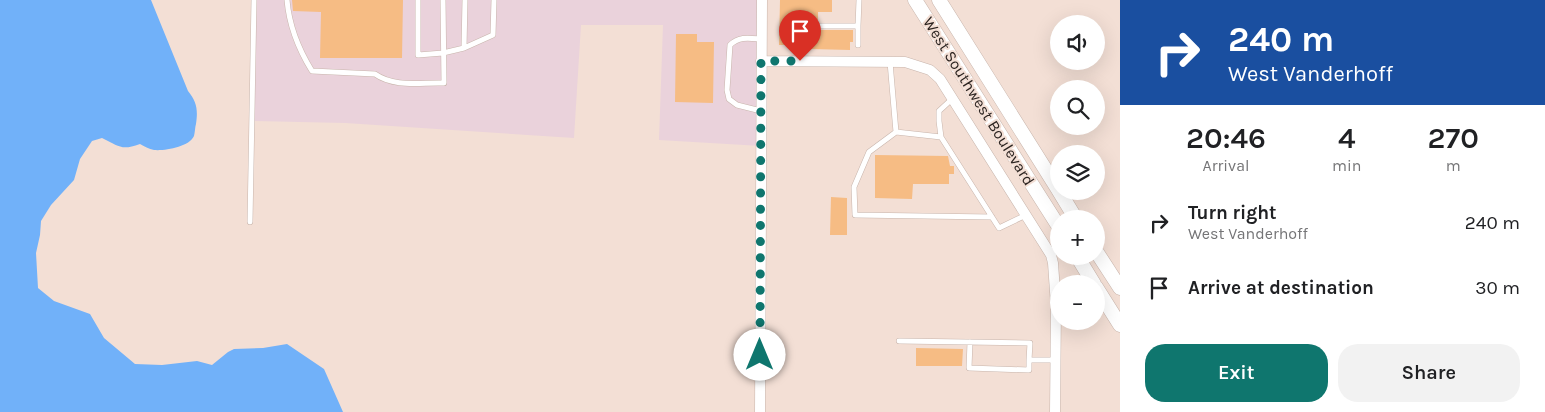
<!DOCTYPE html>
<meta charset="utf-8">
<style>
:root{--surface:#fff;--page:#f2f2f2;--text:#202124;--muted:#757577;--accent:#0f766e}
body{margin:0;font-family:Karla,sans-serif;background:var(--page);color:var(--text);height:100vh;display:flex;flex-direction:column;font-size:19px;white-space:nowrap}
*{box-sizing:border-box;margin:0}
p{font-size:16px;color:var(--muted)}
.icon{flex:none;width:28px;height:28px;fill:none;stroke:currentColor;stroke-width:2;stroke-linecap:round;stroke-linejoin:round}
.map{position:relative;flex:1;overflow:hidden}
.details{display:flex;flex-direction:column;background:var(--surface);width:425px}
.details>*{flex:none}
.guide{background:#1a4fa0;color:#fff;overflow:hidden}
.tools{position:absolute;left:1050px;top:15px;display:grid;gap:10px}
.tools a{display:grid;place-items:center;width:55px;height:55px;border-radius:50%;background:var(--surface);box-shadow:0 5px 20px #0002;font-size:25px}
.pin{position:absolute;display:grid;place-items:center;width:42px;height:42px;color:#fff;margin:-51px -21px;border-radius:50% 50% 50% 0;rotate:-45deg;box-shadow:0 0 5px #0007}
.pin .icon{rotate:45deg}
.me{position:absolute;width:55px;margin:-28px;rotate:0deg;stroke-linejoin:round;filter:drop-shadow(0 0 4px #0008)}
.turn{display:flex;align-items:center;gap:18px;height:105px;padding:0 25px;font-size:22px}
.turn .icon{width:65px;height:65px;stroke-width:2.5}
.turn b{display:block;font-size:35px;line-height:42px}
.eta{display:flex;justify-content:space-evenly;align-items:center;height:85px;text-align:center}
.eta b{font-size:30px;font-weight:600;line-height:35px}
.primary-button{display:flex;gap:10px;margin-top:auto;padding:10px 25px}
.primary-button a{flex:1;height:58px;border-radius:20px;background:var(--accent);color:#fff;font-size:20px;font-weight:600;line-height:58px;text-align:center}
.primary-button a+a{background:var(--page);color:var(--text)}
ul{padding:0;list-style:none}
li{display:flex;align-items:center;gap:15px;height:65px;padding:0 25px}
li div{flex:1}
li b{display:block;font-size:19px}
li em{font-style:normal}
main{display:flex;flex:1;min-height:0}
.map>svg:first-child{display:block}
.industrial{fill:#ead2db}
.water{fill:#71b1f9}
.building{fill:#f6bc84}
.lines{fill:none;stroke-linecap:round;stroke-linejoin:round}
.service-casing{stroke:#c8b5ac;stroke-width:6}
.minor-casing{stroke:#c8b5ac;stroke-width:11}
.secondary-casing{stroke:#c8b5ac;stroke-width:15}
.service{stroke:#fff;stroke-width:5}
.minor{stroke:#fff;stroke-width:10}
.secondary{stroke:#fff;stroke-width:14}
.route{stroke:#0f766e;stroke-width:9;stroke-dasharray:0 16.2}
.labels{text-anchor:middle;dominant-baseline:central;stroke-width:4;stroke-linejoin:round;paint-order:stroke}
.street-label{font-size:16px;fill:#2c2421;stroke:#f3dfd5}
</style>
<main>
<div class="map">
<svg width="1120" height="412" viewBox="0 0 1120 412">
<rect width="100%" height="100%" fill="#f3dfd5"/>
<path class="industrial" d="M254 0H762L761 146 659 140 663 25H581L574 138 345 123 252 121Z"/>
<path class="water" d="M0 0H151L188 91C197 102 198 110 196 124 195 127 195 132 194 136 189 147 165 151 154 150 149 149 144 146 140 144 121 151 119 146 102 138L92 141 80 159 74 180 51 205 41 221 40 235 36 253 38 288 54 301 90 314 104 338 135 364 162 365 197 361 212 365 228 352 234 349 263 348 287 344 324 369 343 412H0Z"/>
<path class="building" d="M292 0H403L402 58H320L321 12 293 11Z
M780 0H832V12H818V20H795V45H779Z
M811 30H853V42H850V50L811 49Z
M676 34H697V42H714L713 103 675 102Z
M875 155 948 156 950 166H954V174H949V184H913L912 199 875 198Z
M831 197 847 198V235H830Z
M916 348 963 349 962 366H916Z"/>
<g class="lines">
<defs>
<path id="service" d="M287 0C289 24 299 50 312 71L375 74C395 88 421 82 444 83L443 0
M418 0V55L443 53 464 48 465 0
M858 45V26
M464 48 493 35 494 0
M799 61 800 26H858L859 0
M890 62 896 132 941 137 939 121V111L952 99
M761 111 737 105 729 99 727 90 730 45C739 36 749 38 761 39
M896 132 869 152 854 187 855 215 992 217
M941 137 999 228 1026 215
M250 222 254 0
M899 341 1030 343 1029 360H1056
M970 342 969 368 1029 370V360"/>
<path id="minor" d="M761 61 905 62 930 70 940 79 1051 255 1053 263 1056 306 1055 412
M760 412 762 0"/>
<path id="secondary" d="M915 0 1059 227
M939 0 1059 191
M1059 191 1076 219
M1096 251 1120 288
M1077 256 1094 284
M1096 287 1120 325"/>
</defs>
<use href="#service" class="service-casing"/>
<use href="#minor" class="minor-casing"/>
<use href="#secondary" class="secondary-casing"/>
<use href="#service" class="service"/>
<use href="#minor" class="minor"/>
<use href="#secondary" class="secondary"/>
</g>
<g class="lines">
<path class="route" d="M760 355 761 61H800"/>
</g>
<g class="labels">
<g class="street-label">
<text transform="translate(979 101) rotate(58)">West Southwest Boulevard</text>
</g>
</g>
</svg>
<div class="tools">
<a><svg class="icon" aria-label="sound" viewBox="0 0 24 24"><path d="M4 9h4l5-4v14l-5-4H4zM17 9q2 3 0 6"/></svg></a>
<a><svg class="icon" aria-label="search" viewBox="0 0 24 24"><circle cx="10" cy="10" r="6"/><path d="M15 15l6 6"/></svg></a>
<a><svg class="icon" aria-label="layers" viewBox="0 0 24 24"><path d="M12 4l9 5-9 5-9-5zM3 14l9 5 9-5"/></svg></a>
<a>+</a>
<a>−</a>
</div>
<div class="pin" style="left:800px;top:61px;background:#d93025"><svg class="icon" aria-label="arrive" viewBox="0 0 24 24"><path d="M6 21V4h12l-3 4 3 4H6"/></svg></div>
<svg class="me" style="left:760px;top:355px" viewBox="-20 -20 40 40"><circle r="19" fill="#fff"/><path d="M0-13L10 11 0 6-10 11z" fill="#0f766e"/></svg>
</div>
<section class="details">
<div class="guide">
<div class="turn"><svg class="icon" aria-label="right" viewBox="0 0 24 24"><path d="M7 20v-9h11M14 6l5 5-5 5"/></svg><div><b>240 m</b>West Vanderhoff</div></div>
</div>
<div class="eta">
<div><b>20:46</b><p>Arrival</p></div>
<div><b>4</b><p>min</p></div>
<div><b>270</b><p>m</p></div>
</div>
<ul>
<li><svg class="icon" aria-label="right" viewBox="0 0 24 24"><path d="M7 20v-9h11M14 6l5 5-5 5"/></svg><div><b>Turn right</b><p>West Vanderhoff</p></div><em>240 m</em></li>
<li><svg class="icon" aria-label="arrive" viewBox="0 0 24 24"><path d="M6 21V4h12l-3 4 3 4H6"/></svg><div><b>Arrive at destination</b></div><em>30 m</em></li>
</ul>
<div class="primary-button"><a>Exit</a><a>Share</a></div>
</section>
</main>
